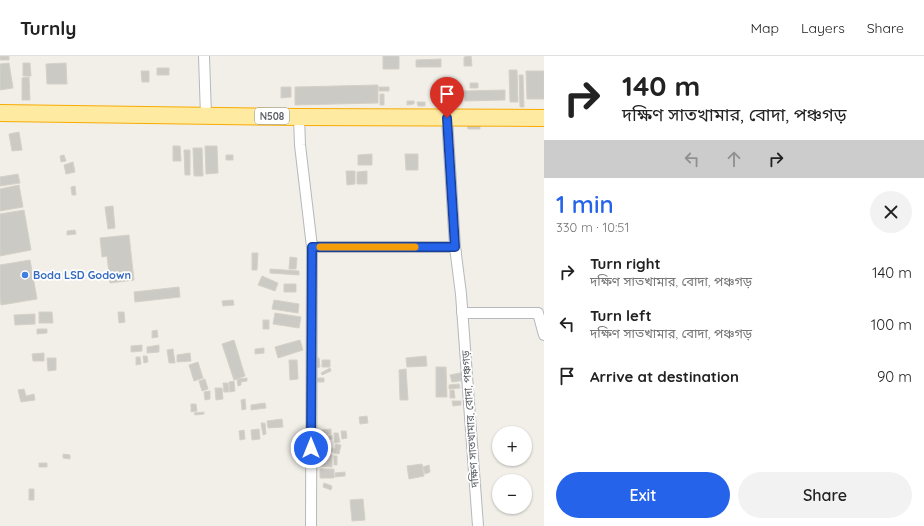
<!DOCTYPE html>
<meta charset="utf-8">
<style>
:root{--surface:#fff;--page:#f2f2f2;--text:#222;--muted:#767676;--line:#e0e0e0;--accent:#2563eb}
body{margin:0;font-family:Quicksand,"Noto Sans Bengali",sans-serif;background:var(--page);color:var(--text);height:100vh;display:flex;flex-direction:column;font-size:15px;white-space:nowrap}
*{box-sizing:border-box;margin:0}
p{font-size:13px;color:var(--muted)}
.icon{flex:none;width:22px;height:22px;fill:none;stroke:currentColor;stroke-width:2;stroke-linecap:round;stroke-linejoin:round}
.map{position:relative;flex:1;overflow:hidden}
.details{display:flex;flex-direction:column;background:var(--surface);width:380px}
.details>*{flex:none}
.banner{background:#fff;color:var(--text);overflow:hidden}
.tools{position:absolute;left:492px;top:370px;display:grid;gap:8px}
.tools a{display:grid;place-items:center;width:40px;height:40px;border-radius:50%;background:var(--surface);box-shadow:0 1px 3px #0004;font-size:20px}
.pin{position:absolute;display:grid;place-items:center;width:34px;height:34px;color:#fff;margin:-41px -17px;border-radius:50% 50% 50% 0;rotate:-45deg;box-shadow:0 0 4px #0007}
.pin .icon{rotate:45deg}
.me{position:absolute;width:44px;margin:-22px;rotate:0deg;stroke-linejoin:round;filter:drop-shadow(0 0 3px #0008)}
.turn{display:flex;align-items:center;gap:14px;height:84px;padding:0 12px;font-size:18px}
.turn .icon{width:52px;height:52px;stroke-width:2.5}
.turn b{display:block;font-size:28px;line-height:34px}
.lanes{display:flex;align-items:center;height:38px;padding:0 12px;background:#0003;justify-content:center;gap:20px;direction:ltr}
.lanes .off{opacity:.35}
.round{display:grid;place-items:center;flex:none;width:42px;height:42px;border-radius:21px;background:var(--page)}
.headline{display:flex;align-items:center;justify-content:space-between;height:68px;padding:0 12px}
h1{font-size:24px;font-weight:600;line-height:30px;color:var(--accent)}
.cta{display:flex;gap:8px;margin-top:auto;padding:8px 12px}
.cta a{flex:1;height:46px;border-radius:24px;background:var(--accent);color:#fff;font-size:16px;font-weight:600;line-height:46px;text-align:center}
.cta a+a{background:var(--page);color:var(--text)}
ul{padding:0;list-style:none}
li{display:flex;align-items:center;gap:12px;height:52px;padding:0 12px}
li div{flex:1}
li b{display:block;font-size:15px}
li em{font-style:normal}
header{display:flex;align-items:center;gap:24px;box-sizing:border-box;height:56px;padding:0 20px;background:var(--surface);border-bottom:1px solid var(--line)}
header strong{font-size:19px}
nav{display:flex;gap:22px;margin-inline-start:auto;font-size:14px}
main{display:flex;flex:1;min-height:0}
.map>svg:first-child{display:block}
.building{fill:#cccac5;stroke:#d6d1c6}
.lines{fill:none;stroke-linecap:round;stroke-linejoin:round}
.minor-casing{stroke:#b5b8bc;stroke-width:12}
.trunk-casing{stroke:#f9ab00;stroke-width:18}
.minor{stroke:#fff;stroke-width:10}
.trunk{stroke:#feeaa1;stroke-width:16}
.route-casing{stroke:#184099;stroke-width:10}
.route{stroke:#2563eb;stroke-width:7}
.slow{stroke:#f59e0b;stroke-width:7}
.shop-dot{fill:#3f7fe0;stroke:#fff;stroke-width:1.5}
.labels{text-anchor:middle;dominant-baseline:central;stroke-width:3.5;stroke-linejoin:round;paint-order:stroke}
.shield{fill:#fff;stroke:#8f9295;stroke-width:1}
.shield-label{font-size:10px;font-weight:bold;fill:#5f6368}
.shop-label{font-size:11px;font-weight:bold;fill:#366cbe;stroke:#fff;text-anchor:start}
.street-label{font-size:11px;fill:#5f6368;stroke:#fff}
</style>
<header>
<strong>Turnly</strong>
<nav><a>Map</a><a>Layers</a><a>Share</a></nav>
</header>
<main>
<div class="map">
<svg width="544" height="470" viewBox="0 0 544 470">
<rect width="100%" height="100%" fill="#f1efe8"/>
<path class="building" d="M0 0H9V4H0Z
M383 0H399V13H383Z
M471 0 472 10H464V1Z
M441 3V11H416V4Z
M9 7 13 32 0 34V8Z
M23 7H30L31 20H23Z
M66 7 67 28H47L46 8Z
M157 12H169V19H157Z
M509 14H517L518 46H510Z
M141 15H149V26H142Z
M526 15H544V43H527Z
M519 19H523L524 51H520Z
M29 21 30 44H22V22Z
M470 27H478V32H470Z
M378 29V47L295 49V31Z
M281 31H291V41L281 42Z
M379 31H389V35H379Z
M505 34V44L465 45 464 35Z
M380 38H384V49H380Z
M407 45H414V48L407 49Z
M417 46H425V50H418Z
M467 69H480V73H468Z
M19 76 22 94 12 95 9 78Z
M173 90H180L181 105H173Z
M205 90H217L218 117 206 118Z
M193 92H202L203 120H194Z
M184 94H190V119H185Z
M372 98V109H358V99Z
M405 98H418V114H406Z
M64 99 66 105 61 106 60 100Z
M226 99H233V104H226Z
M73 106 75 116 66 118 64 109Z
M346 115H355V128L347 129Z
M367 115V128H357V116Z
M18 118 20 127 0 130V121Z
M19 129 23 151 0 155V133Z
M75 130 76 139H72L71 131Z
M113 150 115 172 108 173 105 151Z
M24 154 31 194 0 200V158Z
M75 174 76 178 67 179V175Z
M129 179 134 224 110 227 107 200 102 201 100 182Z
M252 197H258L257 214H252Z
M290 201 297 202 296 213H289Z
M30 204 37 243 1 249 0 241V209Z
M270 213 299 215V219L270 217Z
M262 220 278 227 275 235 258 229Z
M284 228H296V236H284Z
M179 231 180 241 135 246 134 236Z
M233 244 234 249 223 250 222 245Z
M274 244 299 248 298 257 272 253Z
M39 256H52L53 267H39Z
M118 256H124L125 266 119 267Z
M275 257 301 261 299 272 273 268Z
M35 258V268L15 269 14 259Z
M263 264H269V273H263Z
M37 273H47V277L37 278Z
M157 274 158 281 152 282V275Z
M234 284 245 320 234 324 222 288Z
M300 284 303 294 278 302 275 291Z
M142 289V295L131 296V290Z
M159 289V296L147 297V291Z
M264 292V297L255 298V293Z
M173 293 175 307H169L167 294Z
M44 297V305H33L32 298Z
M190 297 191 305 177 306V299Z
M143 300H147L148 306 144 307Z
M426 300 427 310 407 311 406 302Z
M136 301H140L141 308 136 309Z
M47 302H56V314L48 315Z
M319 302 320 311 314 312 312 303Z
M289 304H297L298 323 290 324Z
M322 304H330V311H322Z
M198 306 203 322 194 325 189 309Z
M436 311H446L447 341H436Z
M330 312 331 315 322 319 321 317Z
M406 313 408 344H400L399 314Z
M465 316 466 324 452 326 450 319Z
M247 322V325L241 326V329L238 330 237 323Z
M316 322H324V326H317Z
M205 323 208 333 202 335 199 325Z
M234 325 235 335 230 336 229 326Z
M223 327H228L229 336H224Z
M459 328 460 332 449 333V329Z
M215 332H222L223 343 216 344Z
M24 333 26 340 34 338 35 344 21 346 18 334Z
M450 334H454L455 342H450Z
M210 335V343L205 344 204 336Z
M245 343 246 353 242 354 241 344Z
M452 345H461V349L453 350Z
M265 347 266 352 251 354V349Z
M191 348H196L197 355 191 356Z
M204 356V358L195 359 194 357Z
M367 360 368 367 360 368 359 361Z
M282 363 283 371 268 372 267 365Z
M261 367H265L266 378 263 379Z
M259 373 260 383 252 384 251 374Z
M331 373V378L322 379V374Z
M244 374 245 383 240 384 239 375Z
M341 375H346L347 382 342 383Z
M334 377H338L340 386 335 387Z
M332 379V383L323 385 322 381Z
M336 388 341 389 339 398 334 397Z
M325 392H333V396H325Z
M63 398 70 399V403L63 402Z
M321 399H332V411L321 410Z
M334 400H337V409H334Z
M39 407H47V411H39Z
M422 408 424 420 409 423 407 410Z
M429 409 430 416 425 418 423 411Z
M320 413H334V422H320Z
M345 416V420L335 421V417Z
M324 427 332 430 331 434 323 431Z
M29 433H34V444H29Z
M363 443 365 464 352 465 350 444Z"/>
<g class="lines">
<defs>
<path id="minor" d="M204 0 206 60
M299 61 300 89 312 191 311 470
M447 62 455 191 461 238 478 470
M312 191H455L456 197
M462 251V257H538L544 279"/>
<path id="trunk" d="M0 57 299 61 544 62"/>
</defs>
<use href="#minor" class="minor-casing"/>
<use href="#trunk" class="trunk-casing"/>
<use href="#minor" class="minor"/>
<use href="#trunk" class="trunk"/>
</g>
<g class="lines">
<defs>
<path id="route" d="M311 392 312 191H455L447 62"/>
</defs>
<use href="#route" class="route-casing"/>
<use href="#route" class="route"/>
<path class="slow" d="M320 191H415"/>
</g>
<circle class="shop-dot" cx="25" cy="219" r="4"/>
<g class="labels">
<rect class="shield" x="255" y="52" width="34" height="16" rx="3"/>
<g class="shield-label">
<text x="272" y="60">N508</text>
</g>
<g class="shop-label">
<text x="33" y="219">Boda LSD Godown</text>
</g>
<g class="street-label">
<text transform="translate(470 363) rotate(-94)">দক্ষিণ সাতখামার, বোদা, পঞ্চগড়</text>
</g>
</g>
</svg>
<div class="tools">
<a>+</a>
<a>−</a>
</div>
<div class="pin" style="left:447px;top:62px;background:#d93025"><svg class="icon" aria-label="arrive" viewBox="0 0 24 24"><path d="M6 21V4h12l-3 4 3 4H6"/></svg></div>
<svg class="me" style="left:311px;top:392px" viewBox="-20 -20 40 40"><circle r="17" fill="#2563eb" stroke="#fff" stroke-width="3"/><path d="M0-11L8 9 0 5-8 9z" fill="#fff"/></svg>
</div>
<section class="details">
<div class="banner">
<div class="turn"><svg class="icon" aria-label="right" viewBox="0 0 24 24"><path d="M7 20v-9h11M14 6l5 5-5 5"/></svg><div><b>140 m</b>দক্ষিণ সাতখামার, বোদা, পঞ্চগড়</div></div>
<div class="lanes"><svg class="icon off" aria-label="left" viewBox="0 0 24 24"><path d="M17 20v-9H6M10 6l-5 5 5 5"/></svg><svg class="icon off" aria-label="ahead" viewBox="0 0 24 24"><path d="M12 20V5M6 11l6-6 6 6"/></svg><svg class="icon" aria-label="right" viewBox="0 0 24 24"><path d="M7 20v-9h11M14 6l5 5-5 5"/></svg></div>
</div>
<div class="headline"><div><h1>1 min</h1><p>330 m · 10:51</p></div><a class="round"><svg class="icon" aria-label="close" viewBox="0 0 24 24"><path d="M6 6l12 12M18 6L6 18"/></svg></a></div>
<ul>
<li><svg class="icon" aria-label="right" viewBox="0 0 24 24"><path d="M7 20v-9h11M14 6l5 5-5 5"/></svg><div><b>Turn right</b><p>দক্ষিণ সাতখামার, বোদা, পঞ্চগড়</p></div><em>140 m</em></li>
<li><svg class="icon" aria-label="left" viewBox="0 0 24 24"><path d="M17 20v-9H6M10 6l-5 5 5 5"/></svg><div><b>Turn left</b><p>দক্ষিণ সাতখামার, বোদা, পঞ্চগড়</p></div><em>100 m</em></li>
<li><svg class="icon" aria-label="arrive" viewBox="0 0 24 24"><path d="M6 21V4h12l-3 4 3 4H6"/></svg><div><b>Arrive at destination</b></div><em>90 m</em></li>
</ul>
<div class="cta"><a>Exit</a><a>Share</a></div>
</section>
</main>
